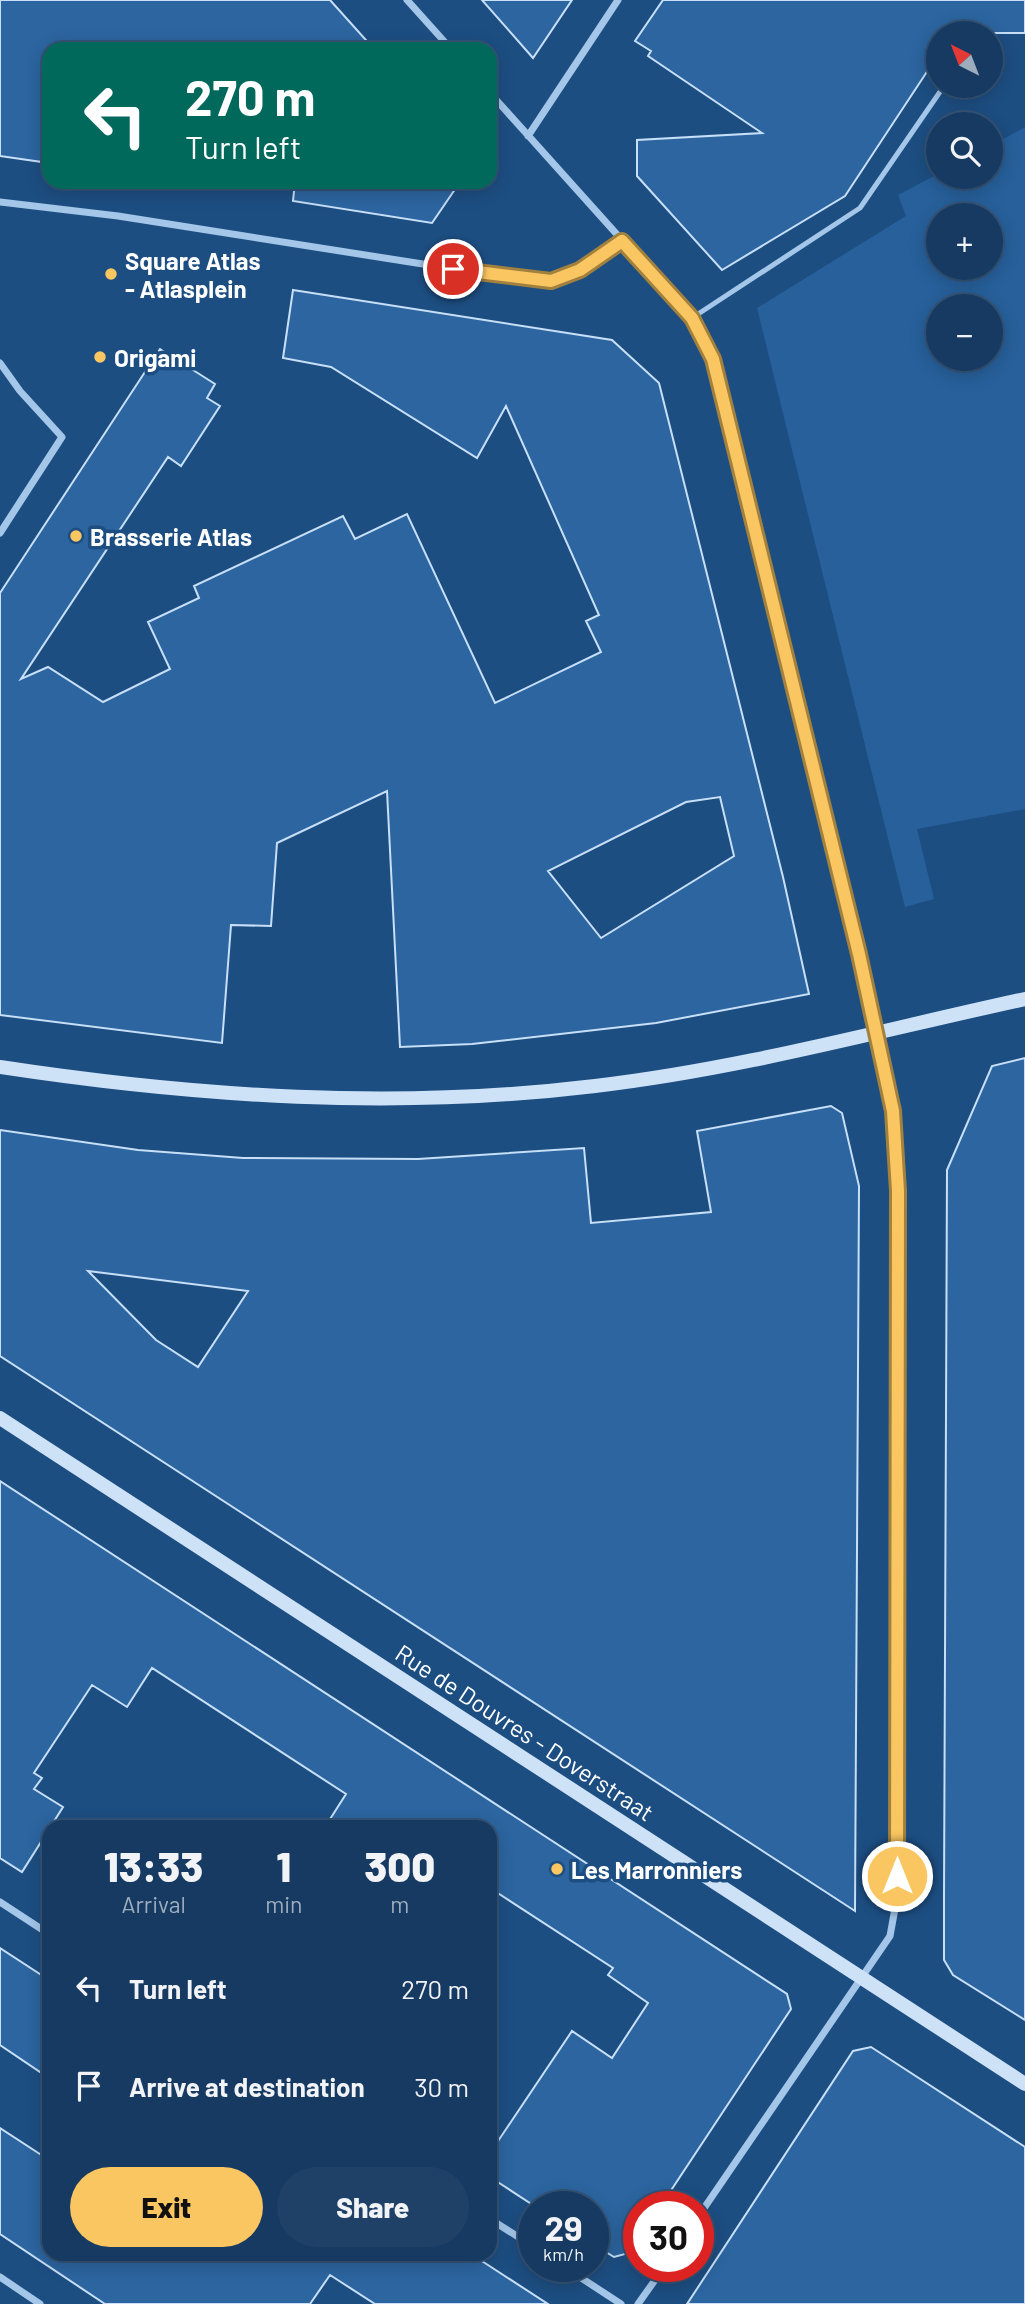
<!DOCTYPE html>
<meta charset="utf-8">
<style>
:root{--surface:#163a62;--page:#1f4168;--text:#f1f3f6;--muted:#9eadbe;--line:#355477;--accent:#f9c661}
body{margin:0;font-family:Barlow,sans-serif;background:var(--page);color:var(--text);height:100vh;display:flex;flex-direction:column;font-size:26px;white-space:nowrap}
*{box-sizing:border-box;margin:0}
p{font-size:23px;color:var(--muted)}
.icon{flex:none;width:38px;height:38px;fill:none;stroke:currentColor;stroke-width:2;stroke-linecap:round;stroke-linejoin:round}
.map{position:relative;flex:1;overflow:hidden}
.drawer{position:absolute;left:42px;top:1820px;width:455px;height:441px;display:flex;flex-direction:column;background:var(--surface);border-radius:21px;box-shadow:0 4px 18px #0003,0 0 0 2px var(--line)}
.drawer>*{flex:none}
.hud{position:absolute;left:42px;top:42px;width:455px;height:147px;border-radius:21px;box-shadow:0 4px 18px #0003,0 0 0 2px var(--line);background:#00695c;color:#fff;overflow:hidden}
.needle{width:46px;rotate:318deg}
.tools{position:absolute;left:926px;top:21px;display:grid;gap:14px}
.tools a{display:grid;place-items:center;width:77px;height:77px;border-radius:50%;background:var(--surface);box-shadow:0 4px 18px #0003,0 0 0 2px var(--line);font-size:35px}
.speed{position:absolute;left:518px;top:2191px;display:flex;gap:14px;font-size:35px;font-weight:700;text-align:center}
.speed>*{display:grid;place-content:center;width:91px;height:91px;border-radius:50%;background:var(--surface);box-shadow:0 4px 18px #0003,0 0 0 2px var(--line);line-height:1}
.speed small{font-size:18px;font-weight:400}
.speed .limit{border:10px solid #d22;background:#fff;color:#111}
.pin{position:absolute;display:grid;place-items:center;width:60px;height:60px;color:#fff;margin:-30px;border:4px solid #fff;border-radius:50%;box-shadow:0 2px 7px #0007}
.me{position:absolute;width:77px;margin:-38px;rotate:0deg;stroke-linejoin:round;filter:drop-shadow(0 0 5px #0008)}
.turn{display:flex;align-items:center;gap:24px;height:147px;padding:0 28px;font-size:32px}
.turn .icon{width:91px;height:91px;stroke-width:2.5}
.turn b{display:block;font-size:49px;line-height:60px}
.eta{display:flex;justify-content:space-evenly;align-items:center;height:119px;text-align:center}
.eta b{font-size:42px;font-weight:800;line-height:49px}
.primary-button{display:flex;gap:14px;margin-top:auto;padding:14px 28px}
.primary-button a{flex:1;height:80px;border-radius:42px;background:var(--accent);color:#111;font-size:28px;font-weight:800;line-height:80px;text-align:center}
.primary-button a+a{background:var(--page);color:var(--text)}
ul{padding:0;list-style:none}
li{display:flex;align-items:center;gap:21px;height:98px;padding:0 28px}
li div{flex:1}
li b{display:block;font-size:26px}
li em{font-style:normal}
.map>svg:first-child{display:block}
.green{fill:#27609b;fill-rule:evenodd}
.building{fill:#2c65a0;stroke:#c7dff7;stroke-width:2;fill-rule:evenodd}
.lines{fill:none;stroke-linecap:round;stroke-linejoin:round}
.lane{stroke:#a3c6e9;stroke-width:5}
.street{stroke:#a3c6e9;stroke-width:7}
.secondary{stroke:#cee2f7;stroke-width:14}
.route-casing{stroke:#a2813f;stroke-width:18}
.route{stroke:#f9c661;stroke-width:12}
.poi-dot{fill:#f9c661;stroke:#1d4e82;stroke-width:2.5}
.labels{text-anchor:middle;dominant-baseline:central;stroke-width:7;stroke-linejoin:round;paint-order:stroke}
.poi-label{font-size:24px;font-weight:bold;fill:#fff;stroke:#1d4e82;text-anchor:start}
.street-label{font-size:24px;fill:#fff;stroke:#1d4e82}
</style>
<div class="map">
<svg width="1025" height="2304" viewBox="0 0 1025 2304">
<rect width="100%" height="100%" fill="#1d4e82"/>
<path class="green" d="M1025 127V809L917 829 934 899 905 907 757 308 906 216 898 195 938 174V177H990L991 146ZM938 215H990V268H938ZM938 306H990V359H938Z"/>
<path class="building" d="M0 0H330L374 49H49V163L0 156Z
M482 0H572L533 58Z
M663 0H1025V33H938V55L845 196 722 270 637 176V140L762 133 648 56 651 51 635 41Z
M295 182H460L432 223 293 201Z
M293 290 612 340 659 383 783 877 809 994 656 1023 472 1044 400 1047 387 791 277 843 271 926 231 925 222 1043 0 1015V593L160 349 215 384 207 398 220 406 181 466 168 457 21 679 48 667 103 702 170 669 148 622 199 598 194 586 343 516 355 539 407 514 495 703 601 652 586 621 599 615 506 406 477 458 331 367 283 358ZM720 797 734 856 601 938 548 871 686 802Z
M1025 1058V2020L953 1975 944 1960V1896L947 1170 992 1066Z
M831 1106 842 1113 859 1186 855 1911 0 1356V1130L138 1150 243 1158 418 1159 584 1148 591 1223 711 1212 697 1131ZM88 1271 248 1291 198 1367 156 1340Z
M0 1481 787 1994 791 2009 660 2207H639V2239L629 2253 614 2257 593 2244V2207H536L490 2177V2153L572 2031 612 2058 648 2003 608 1975 613 1968 490 1888V1827H325L346 1794 152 1668 127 1707 92 1685 34 1773 42 1778 34 1789 63 1807 22 1872 0 1858Z
M0 1948 49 1980V2078L0 2045Z
M871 2047 1025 2147V2304H687L853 2051Z
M0 2128 49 2160V2254H471L548 2304H375L330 2275 310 2304H105L0 2234Z"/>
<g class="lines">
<path class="lane" d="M692 318 860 208 944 86"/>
<path class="street" d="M407 0 451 49
M490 93 692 318 713 359 847 902 893 1111 898 1164V1247L896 1903 890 1936 698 2217
M528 136 618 0
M0 202 118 216 429 265 551 281 580 270 622 241
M0 363 20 391 62 437 0 533
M0 1902 49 1934
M490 2219 534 2247
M563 2266 621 2304
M0 2277 40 2304
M638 2304 665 2266"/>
<path class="secondary" d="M0 1067C197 1097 397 1110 595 1086 741 1069 882 1030 1025 999
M0 1418 1025 2084"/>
</g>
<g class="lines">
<defs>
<path id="route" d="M453 269 551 281 580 270 622 241 692 318 713 359 859 954 893 1111 898 1191 897 1876"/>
</defs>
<use href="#route" class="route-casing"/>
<use href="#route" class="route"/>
</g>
<g class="poi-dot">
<circle cx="111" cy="274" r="7"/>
<circle cx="100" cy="357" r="7"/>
<circle cx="76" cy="536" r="7"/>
<circle cx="557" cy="1869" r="7"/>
</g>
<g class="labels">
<g class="poi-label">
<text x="125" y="260">Square Atlas<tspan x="125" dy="28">- Atlasplein</tspan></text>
<text x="114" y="357">Origami</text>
<text x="90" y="536">Brasserie Atlas</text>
<text x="571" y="1869">Les Marronniers</text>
</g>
<g class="street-label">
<text transform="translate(525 1732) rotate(33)">Rue de Douvres - Doverstraat</text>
</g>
</g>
</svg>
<div class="tools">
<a><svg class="needle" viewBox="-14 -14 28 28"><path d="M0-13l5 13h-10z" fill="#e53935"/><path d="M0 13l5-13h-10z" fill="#9eadbe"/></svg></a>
<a><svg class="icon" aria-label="search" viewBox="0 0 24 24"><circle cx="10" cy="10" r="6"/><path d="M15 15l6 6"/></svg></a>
<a>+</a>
<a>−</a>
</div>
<div class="speed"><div>29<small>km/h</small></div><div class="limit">30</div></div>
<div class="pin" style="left:453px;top:269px;background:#d93025"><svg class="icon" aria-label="arrive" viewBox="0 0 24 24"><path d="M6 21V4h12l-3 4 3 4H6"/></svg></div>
<svg class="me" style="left:897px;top:1876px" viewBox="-20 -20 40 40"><circle r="17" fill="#f9c661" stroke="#fff" stroke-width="3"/><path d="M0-11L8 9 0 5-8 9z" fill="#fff"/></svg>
<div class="hud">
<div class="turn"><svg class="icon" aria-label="left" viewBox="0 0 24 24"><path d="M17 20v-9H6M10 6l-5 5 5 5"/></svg><div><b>270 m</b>Turn left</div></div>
</div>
<section class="drawer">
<div class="eta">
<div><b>13:33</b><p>Arrival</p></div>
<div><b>1</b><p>min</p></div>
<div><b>300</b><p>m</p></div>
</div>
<ul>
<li><svg class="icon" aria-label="left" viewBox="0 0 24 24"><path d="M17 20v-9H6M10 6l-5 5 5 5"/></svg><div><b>Turn left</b></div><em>270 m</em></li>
<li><svg class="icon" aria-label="arrive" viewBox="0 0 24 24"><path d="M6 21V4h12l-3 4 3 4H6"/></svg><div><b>Arrive at destination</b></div><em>30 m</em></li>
</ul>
<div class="primary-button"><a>Exit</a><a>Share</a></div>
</section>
</div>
